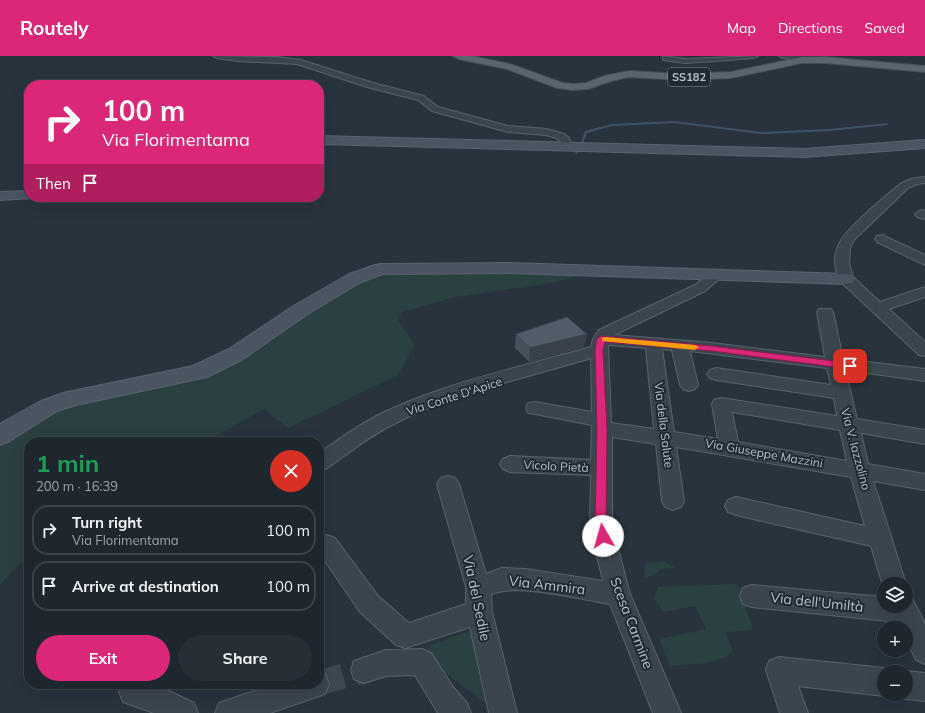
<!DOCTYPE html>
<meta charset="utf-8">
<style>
:root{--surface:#1e262e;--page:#262e36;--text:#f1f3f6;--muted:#a1a5aa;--line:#3c434a;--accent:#db2777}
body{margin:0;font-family:Mulish,sans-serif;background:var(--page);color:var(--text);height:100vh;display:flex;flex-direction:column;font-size:15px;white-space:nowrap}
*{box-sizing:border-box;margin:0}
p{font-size:13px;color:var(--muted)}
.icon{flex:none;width:22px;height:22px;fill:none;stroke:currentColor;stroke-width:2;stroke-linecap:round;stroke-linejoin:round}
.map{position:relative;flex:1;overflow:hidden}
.side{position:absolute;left:24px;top:381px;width:300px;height:252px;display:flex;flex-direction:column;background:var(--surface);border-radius:16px;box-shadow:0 4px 16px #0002,0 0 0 1px var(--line)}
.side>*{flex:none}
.guide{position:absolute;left:24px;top:24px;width:300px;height:122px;border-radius:16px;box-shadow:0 4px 16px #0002,0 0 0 1px var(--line);background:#db2777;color:#fff;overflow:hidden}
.controls{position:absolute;left:877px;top:521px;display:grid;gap:8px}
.controls a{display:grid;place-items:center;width:36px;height:36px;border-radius:50%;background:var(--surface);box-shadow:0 4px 16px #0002,0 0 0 1px var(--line);font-size:20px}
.pin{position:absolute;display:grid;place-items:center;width:34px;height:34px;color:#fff;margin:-17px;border-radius:8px;box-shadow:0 2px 6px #0006}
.me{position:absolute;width:44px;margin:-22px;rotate:353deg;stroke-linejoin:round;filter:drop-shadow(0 0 3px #0008)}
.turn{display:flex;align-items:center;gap:14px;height:84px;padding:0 12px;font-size:18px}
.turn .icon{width:52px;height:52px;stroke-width:2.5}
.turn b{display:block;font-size:28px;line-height:34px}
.then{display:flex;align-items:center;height:38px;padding:0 12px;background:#0003;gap:8px;font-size:15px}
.round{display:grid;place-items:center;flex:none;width:42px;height:42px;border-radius:21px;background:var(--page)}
.headline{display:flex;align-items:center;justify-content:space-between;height:68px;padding:0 12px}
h1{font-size:24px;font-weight:700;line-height:30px;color:#1e9e55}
.primary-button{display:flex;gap:8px;margin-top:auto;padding:8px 12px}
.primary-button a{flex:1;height:46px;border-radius:24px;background:var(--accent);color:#fff;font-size:16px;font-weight:700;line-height:46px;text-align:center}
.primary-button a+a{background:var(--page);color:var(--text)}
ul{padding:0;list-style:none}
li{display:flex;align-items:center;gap:12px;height:50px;margin:0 8px 6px;padding:0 4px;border:2px solid var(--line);border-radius:16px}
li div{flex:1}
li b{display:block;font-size:15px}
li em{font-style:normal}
header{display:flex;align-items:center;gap:24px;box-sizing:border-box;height:56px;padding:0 20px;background:var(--accent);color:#fff}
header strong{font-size:19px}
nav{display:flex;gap:22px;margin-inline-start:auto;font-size:14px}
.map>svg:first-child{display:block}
.green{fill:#2b4040}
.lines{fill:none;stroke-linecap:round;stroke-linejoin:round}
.stream{fill:#3f5265;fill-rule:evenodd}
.street-tunnel{stroke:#3e4853;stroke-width:25;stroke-dasharray:25 12;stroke-linecap:butt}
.street-casing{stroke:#59636c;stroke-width:2}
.secondary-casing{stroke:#59636c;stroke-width:2}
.primary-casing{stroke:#454e57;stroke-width:2}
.street{fill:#3b454e;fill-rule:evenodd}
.secondary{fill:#4a5561;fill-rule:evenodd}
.primary{fill:#5a646e;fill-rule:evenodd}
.wall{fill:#46515a}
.shaded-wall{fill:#39424a}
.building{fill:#515e69;stroke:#39424a}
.route{fill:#db2777;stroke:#8e194d}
.slow{fill:#f59e0b}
.labels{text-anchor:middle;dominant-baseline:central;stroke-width:4;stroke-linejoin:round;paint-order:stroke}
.shield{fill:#202a33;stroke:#8a939c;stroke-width:1}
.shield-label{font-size:11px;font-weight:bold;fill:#b8c0c9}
.street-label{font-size:12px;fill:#b8c0c9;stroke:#202a33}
.near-street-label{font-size:14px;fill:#b8c0c9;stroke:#202a33}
</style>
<header>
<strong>Routely</strong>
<nav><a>Map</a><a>Directions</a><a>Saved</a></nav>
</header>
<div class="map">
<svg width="925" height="657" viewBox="0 0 925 657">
<rect width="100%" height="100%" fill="#28333e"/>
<path class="green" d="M596 215 552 227 455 241 402 256 398 264 415 289 398 319 288 372 264 353 204 386H29V500L10 517 0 530V380L49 350 187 320 369 216Z
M664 505 675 512 661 513 656 518 645 522 644 512 647 506 654 507Z
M738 528 753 574 726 576 733 596C718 609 689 608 670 610L659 583 706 573 695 550 663 556 654 542 658 531Z
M476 573 494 654 421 598 433 588Z"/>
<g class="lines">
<path class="stream" d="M674 65 761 76 830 73 887 67 888 68 887 69 830 75 761 78 674 67 612 70 587 77 582 90 577 98 575 97 580 90 585 75 612 68Z"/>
<path class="street-tunnel" d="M319 627 364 614"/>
<defs>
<path id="street" d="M213 0 278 1 301 4 373 27 424 40 438 51 508 70 547 73 564 78 569 82 572 90 567 93 563 92 560 85 556 82 546 79 508 76 432 55 418 44 367 31 297 8 237 5 217 2Z
M663 0 686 3 758 0 754 2 686 7 663 4Z
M779 0H821L824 2 820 4 783 2Z
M925 121V127L917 128 908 132 854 184 850 192 849 207 853 221 880 246 925 231V241L889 253 925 286V300L919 299 841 226C834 216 833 199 839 188 847 171 884 142 900 128L911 123Z
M921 154 925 155V163L917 161 915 158Z
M882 179 925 199V209L877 186 875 183 877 180Z
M717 215 722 216 724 219 705 235 614 279 712 287 825 301 817 256 819 253H831L833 256 843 303 925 313V325L845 314 857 363 925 374V388L861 377 868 408 925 418V434L873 425 892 483V484L906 528H884V533L871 490 736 459 728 456 725 450 728 444 736 441 865 470 851 421 676 391 684 445 681 451 673 454 665 451 662 445 656 388 612 381V470L630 538 681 657H653L610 548C577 543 520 527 491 538L492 556 517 657H489L470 571 405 592 396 589 360 556 319 496V482L327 479 335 482 378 540 409 567 466 548V531L437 428 441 422 448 420 455 422 459 428 486 518 502 512 526 513 603 525 590 470 591 419 510 416 503 413 500 408 503 403 510 400 591 404 592 369 535 358 528 357 526 352 528 347 535 346 592 356 591 302C526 322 452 337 392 369 368 381 347 398 326 413L319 416V397C341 382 364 365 389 354 453 325 524 310 591 291L593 283 599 274 695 229 712 216ZM608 289 647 292 646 294 654 373 611 367ZM662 293 672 294 680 329 683 333 689 335 695 333 698 329 690 295 827 312 831 329 716 312 710 314 707 318 710 322 716 324 834 342 837 360 721 342 714 344 712 348 718 383 674 376ZM732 356 840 374 847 405 738 386Z
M752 529 884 541V550H906V540L912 542 925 568V608L916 604 906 583V572H901L898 566 752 551 743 548 740 540 743 532Z
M422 593 431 597 453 631 467 647 471 657H438L415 619 386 620 364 627 354 623 351 614 354 605 386 594Z
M779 601 884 612 893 616H884V638H888L884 640 798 630 808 657H780L766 614 769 605Z
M906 615 925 617V645L906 643 896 639 906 638V616H904Z
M319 616 325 618 329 628 325 638 270 657H215L219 647 274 628H319Z
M122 628H154L194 647 198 657H154L123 646 119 636Z"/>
<path id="secondary" d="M319 80 804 93 925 84V92L804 101 319 88Z
M29 135V141L34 142 0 144V136Z
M510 207 846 218 852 219 855 223 852 227 846 228 510 217 383 218 361 226 306 259 243 303 207 321 76 349 57 355 8 386 0 389V368L41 345 63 337 193 310 229 293 292 251 349 218 375 209 381 208Z"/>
<path id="primary" d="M453 0H471L510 8 563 27 573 28 586 27 604 20 629 15 681 18 731 16 802 1H825L925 10V16L825 7H802L731 22 681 24 629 21 611 25 588 33 573 34 557 32 507 13 458 3Z"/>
</defs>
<use href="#street" class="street-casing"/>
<use href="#secondary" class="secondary-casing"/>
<use href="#primary" class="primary-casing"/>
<use href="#street" class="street"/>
<use href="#secondary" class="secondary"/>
<use href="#primary" class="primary"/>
</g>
<path class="wall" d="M516 278 584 291 529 306 515 292Z"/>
<path class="shaded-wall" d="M587 278 584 291 529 306 530 292Z"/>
<path class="building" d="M567 261 587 278 530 292 516 278Z"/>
<path class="route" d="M601 280 712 290 850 307 854 310 850 313 712 295 605 286 603 294 607 373 606 470 609 480 607 483H599L595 470 597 373 595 294 597 283Z"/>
<path class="slow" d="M605 281 695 289 699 291 695 294 602 285V282Z"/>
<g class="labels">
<rect class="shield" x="668" y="12" width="42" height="18" rx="3"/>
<g class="shield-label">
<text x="689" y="21">SS182</text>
</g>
<g class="street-label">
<text transform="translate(454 340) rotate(-18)">Via Conte D'Apice</text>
<text transform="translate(664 369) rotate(83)">Via della Salute</text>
<text transform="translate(856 393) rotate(75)">Via V. Iazzolino</text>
<text transform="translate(764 397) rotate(10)">Via Giuseppe Mazzini</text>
<text transform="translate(556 410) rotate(3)">Vicolo Pietà</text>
</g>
<g class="near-street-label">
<text transform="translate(547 529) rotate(7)">Via Ammira</text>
<text transform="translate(477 542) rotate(78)">Via del Sedile</text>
<text transform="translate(817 546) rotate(6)">Via dell'Umiltà</text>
<text transform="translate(632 567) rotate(69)">Scesa Carmine</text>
</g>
</g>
</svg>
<div class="controls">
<a><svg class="icon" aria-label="layers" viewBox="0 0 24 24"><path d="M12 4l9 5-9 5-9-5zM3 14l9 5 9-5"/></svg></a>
<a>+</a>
<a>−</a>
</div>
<div class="pin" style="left:850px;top:310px;background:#d93025"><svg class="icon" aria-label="arrive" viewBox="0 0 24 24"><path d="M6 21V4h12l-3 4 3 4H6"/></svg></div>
<svg class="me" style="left:603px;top:480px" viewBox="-20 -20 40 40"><circle r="19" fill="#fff"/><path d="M0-13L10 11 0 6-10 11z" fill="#db2777"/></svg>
<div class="guide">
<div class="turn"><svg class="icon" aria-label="right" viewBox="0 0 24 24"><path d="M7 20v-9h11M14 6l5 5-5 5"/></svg><div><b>100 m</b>Via Florimentama</div></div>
<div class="then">Then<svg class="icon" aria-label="arrive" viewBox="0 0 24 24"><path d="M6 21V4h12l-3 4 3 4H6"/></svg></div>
</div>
<section class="side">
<div class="headline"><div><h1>1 min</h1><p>200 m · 16:39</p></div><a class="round" style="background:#d93025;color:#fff"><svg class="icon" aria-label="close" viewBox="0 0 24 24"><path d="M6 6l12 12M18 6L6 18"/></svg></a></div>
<ul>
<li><svg class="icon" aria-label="right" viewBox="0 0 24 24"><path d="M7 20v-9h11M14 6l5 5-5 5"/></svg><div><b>Turn right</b><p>Via Florimentama</p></div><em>100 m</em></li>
<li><svg class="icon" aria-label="arrive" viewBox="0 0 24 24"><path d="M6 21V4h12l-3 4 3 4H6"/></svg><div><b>Arrive at destination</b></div><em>100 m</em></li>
</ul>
<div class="primary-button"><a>Exit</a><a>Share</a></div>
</section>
</div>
